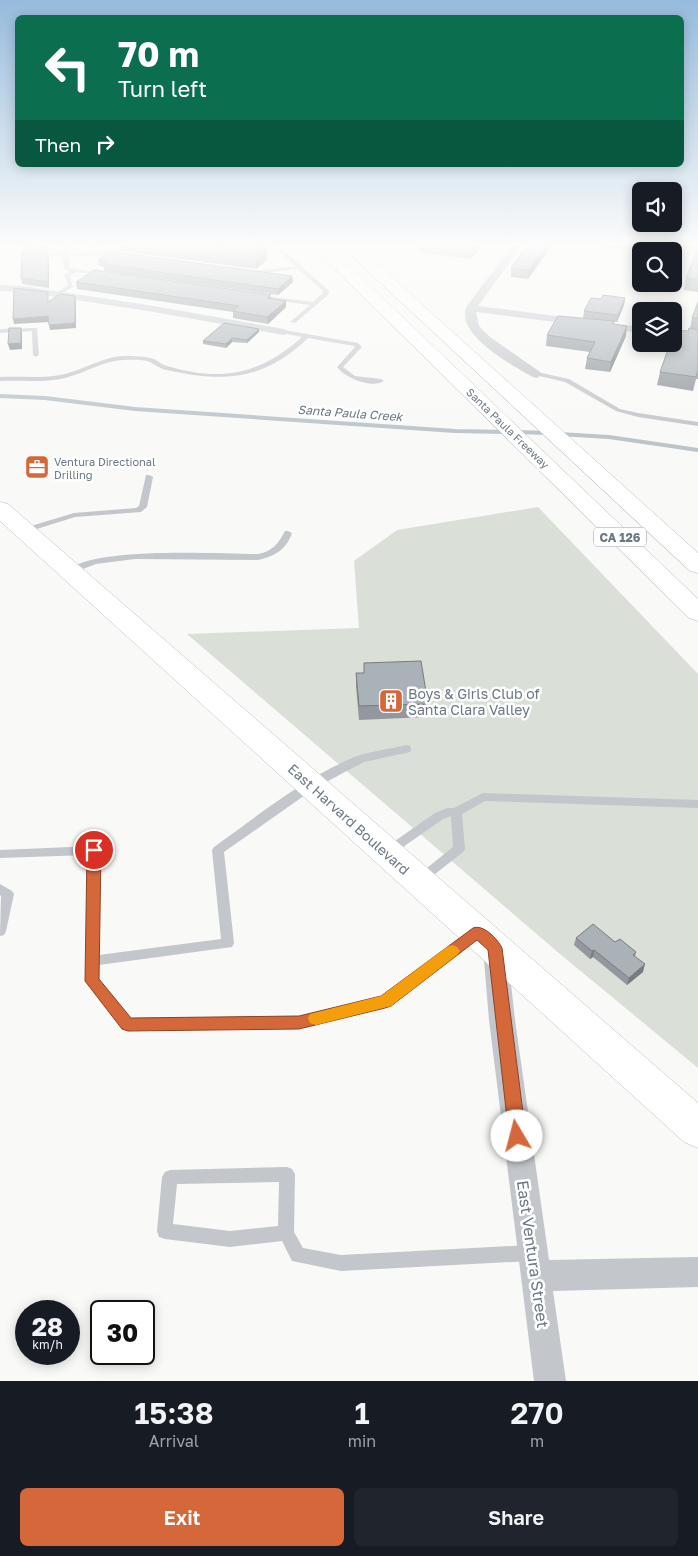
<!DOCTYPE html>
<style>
:root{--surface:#171b24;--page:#20242c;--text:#f1f3f6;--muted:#9ea1a6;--accent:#d4683b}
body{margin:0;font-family:"Golos Text",sans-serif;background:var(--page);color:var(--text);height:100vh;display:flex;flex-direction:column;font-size:19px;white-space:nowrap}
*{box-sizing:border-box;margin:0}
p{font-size:16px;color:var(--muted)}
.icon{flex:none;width:28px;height:28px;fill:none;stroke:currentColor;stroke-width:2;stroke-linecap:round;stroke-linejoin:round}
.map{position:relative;height:1381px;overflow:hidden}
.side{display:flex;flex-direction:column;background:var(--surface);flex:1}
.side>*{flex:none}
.hud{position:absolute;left:15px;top:15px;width:669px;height:152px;border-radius:8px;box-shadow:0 2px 12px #0003;background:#0b6e4f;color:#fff;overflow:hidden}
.tools{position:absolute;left:632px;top:182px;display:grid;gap:10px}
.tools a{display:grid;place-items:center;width:50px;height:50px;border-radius:8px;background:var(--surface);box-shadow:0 2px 12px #0003;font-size:25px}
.speed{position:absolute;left:15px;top:1300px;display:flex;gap:10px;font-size:25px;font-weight:700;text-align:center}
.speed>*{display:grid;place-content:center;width:65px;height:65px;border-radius:50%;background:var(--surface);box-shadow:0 2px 12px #0003;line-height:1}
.speed small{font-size:12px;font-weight:400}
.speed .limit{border:2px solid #111;border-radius:8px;background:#fff;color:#111}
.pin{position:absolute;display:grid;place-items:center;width:42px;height:42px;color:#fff;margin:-21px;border:2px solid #fff;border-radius:50%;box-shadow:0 1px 5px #0007}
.me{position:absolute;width:55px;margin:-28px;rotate:352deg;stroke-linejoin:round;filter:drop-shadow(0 0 4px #0008)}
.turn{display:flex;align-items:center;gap:18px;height:105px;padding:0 20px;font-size:22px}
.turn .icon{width:65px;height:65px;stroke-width:2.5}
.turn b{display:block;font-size:35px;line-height:42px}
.then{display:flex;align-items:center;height:48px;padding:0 20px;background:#0003;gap:10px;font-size:19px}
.eta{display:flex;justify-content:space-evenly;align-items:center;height:85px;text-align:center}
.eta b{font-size:30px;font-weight:600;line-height:35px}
.primary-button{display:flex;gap:10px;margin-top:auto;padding:10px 20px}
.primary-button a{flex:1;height:58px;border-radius:8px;background:var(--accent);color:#fff;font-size:20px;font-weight:600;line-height:58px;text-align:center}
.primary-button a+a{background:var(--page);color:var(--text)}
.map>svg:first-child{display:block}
.green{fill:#dadfd8}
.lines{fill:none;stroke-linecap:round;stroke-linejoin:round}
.stream{stroke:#bcc5ca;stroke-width:4}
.secondary-casing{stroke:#b6babe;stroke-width:1}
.motorway-casing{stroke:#b6b9bc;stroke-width:1}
.service{fill:#c3c6ca;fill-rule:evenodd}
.minor{fill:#c3c6ca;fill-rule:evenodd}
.secondary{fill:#fff;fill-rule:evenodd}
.motorway{fill:#fff;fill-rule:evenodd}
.wall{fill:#92989d}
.shaded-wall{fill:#777c80}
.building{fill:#aab1b7;stroke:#777c80}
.route{fill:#d4683b;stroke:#8a4426}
.slow{fill:#f59e0b}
.labels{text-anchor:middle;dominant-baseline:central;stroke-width:5;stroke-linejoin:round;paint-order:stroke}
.far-street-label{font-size:11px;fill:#6b7885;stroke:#fff}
.far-poi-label{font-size:11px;fill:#6b7885;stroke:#fff;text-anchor:start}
.far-water-label{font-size:12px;font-style:italic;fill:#677780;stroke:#fff}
.shield{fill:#fff;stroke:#97a0aa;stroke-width:1}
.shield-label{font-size:12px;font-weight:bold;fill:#6b7885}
.poi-label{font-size:14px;fill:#6b7885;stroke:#fff;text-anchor:start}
.street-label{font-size:14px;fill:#6b7885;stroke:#fff}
.near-street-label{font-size:16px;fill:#6b7885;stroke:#fff}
</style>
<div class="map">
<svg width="698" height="1381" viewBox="0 0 698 1381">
<rect width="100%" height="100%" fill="#f9f9f7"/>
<path class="green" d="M538 507 698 674V1068L560 954 187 634 359 628 354 561 397 530Z"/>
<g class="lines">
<path class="stream" d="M0 396 45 398 135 409 455 431 506 432
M517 432 548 433
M559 434 609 437 698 450"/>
<defs>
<path id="secondary" d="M0 502 8 504 698 1103V1148L684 1142 0 521Z"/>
<path id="motorway" d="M310 244H326L698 599V621L689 618Z
M339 244H355L698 553V573L690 571Z"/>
</defs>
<use href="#secondary" class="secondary-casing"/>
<use href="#motorway" class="motorway-casing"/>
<path class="service" d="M61 244H67L68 254 103 251 123 254 120 256 103 255 68 257 70 268 106 274 103 276 76 272 70 276 73 287 58 296 55 294 56 293 68 285 64 275 70 271 64 269 62 256 34 258 31 256 34 254 62 253Z
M271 244H277L329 291 328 295 295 323 290 322 310 305 259 298 257 297V295L313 302 323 293V291L298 269 254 274V272L256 271 295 266Z
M37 328 39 355 36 357 33 355 32 331 0 333V329Z
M284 330 358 343 362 347 343 367 355 376 381 379 384 381C372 389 345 378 337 367L355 347 354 346 308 338C265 380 223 383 167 370 160 369 156 365 150 362 142 359 131 360 123 360 103 361 85 373 65 378 44 383 21 380 0 381V377C21 376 44 379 65 374 85 369 103 357 123 356 133 356 144 356 154 359 158 361 162 365 167 366 221 382 260 375 302 337L282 333 281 332Z
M537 372 569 379 620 409 638 413 698 422V426L638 417 616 411 565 382 535 375V373Z
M146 475H149L153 477 147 507 141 512 75 517 24 533 20 531 21 529 74 513 136 508 139 506Z
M285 531H288L292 533C286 550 275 556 258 560L135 559 96 564 70 574 66 571C94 546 217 554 258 554 273 551 278 544 285 531Z
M406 745 410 746 411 749 410 752 364 762 343 773 315 788 224 852 234 943 232 947 99 965V979L131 1018 299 1016 381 997 471 930 475 929 479 930 481 934 479 938 390 1006 385 1008 299 1028 128 1030 123 1028 85 981 88 855 0 858V850L94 846 98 847 100 850 99 955 221 939 212 850 214 847C259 815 305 777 357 756 372 751 390 749 406 745Z
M483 793 698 800V808L485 801 462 814 465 849 463 852 425 882 421 884 417 882 415 879 417 876 453 847 451 816 443 819 393 854 389 855 385 854 383 851 385 848 435 813 447 808H454Z
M0 884 12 891 14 894 6 931 4 935 0 936 1 896 0 895Z
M287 1167 292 1169 295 1174 294 1232 303 1248 341 1255 531 1245 537 1247 539 1253 537 1259 531 1261 341 1271 292 1261 282 1241 230 1247 165 1239 159 1237 157 1231 162 1177 165 1172 170 1170ZM279 1182 278 1226 230 1231 173 1224 177 1184Z"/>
<path class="minor" d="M513 244H523L478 306 641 327V333L476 312 479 326 490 337 543 374 537 378 533 377C513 366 453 333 467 306Z
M596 244C612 244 653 242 664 251L641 252 601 247Z
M676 250 681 253 674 256V251H670Z
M0 285 23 286 148 305 284 329 290 332 284 335 148 311 23 292 0 291Z
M495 938 503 941 507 948 515 1020 549 1260 698 1257V1287L553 1291 566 1381H534L489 1020 483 948 487 941Z"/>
<use href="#secondary" class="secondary"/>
<use href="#motorway" class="motorway"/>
</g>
<path class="wall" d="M22 244H46L47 252H28L27 253 48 255 49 261V288L22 284 21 278Z
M121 244H267V260L256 269 122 251Z
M414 244H483L471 259 419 252V248H414Z
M686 244H698V292L684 290 686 278 698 248 685 247Z
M551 247 528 279 511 277V268Z
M98 260 292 276 293 282 278 295 104 271V267L99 266Z
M76 282 271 295V299L286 307 268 324 233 318V312L77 289Z
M625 298 624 305 617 322H614V324L626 336 610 372 585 369 587 358 590 352 546 346 547 335 602 320 583 318 584 311 601 299Z
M698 302V379H696L693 391 657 385 660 372 690 328 692 318Z
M259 329V332L247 343 232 342 226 348 203 344V341Z
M364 663 428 704 427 717 359 720 356 686V673H364Z
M576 938 615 942 636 952 635 957 643 972 627 985 593 957 590 959 574 945Z"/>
<path class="shaded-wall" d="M85 244H99V246L86 247Z
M266 244H267V260L256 269V252Z
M474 244H483L471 259 472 247Z
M548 244H551V247L528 279V270Z
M27 246 28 252 23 257 22 250Z
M48 255 49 261V288L48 282Z
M292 276 293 282 278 295V289Z
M75 296 76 302V328L50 330 49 325Z
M625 298 624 305 617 322 618 315Z
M286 301V307L268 324 267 317Z
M48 316 49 322 14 324 13 319Z
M627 326 626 336 610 372 611 362Z
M21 328 22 333V349L10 350 8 344Z
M259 329V332L247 343V340Z
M232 338V342L226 348V344Z
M594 950 593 957 590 959 592 951Z
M645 964 643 972 627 985 629 978Z"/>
<path class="building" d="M22 244H46V245L27 246 22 250 27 254 46 252 48 255V282L21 278Z
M193 244H266L256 252Z
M452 244H474L472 247Z
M528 244H548L528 270 511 268Z
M698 247V280L686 278Z
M111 252H114L292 276 278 289 103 264 108 261 98 260Z
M94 270 271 295 267 298 286 301 267 317 233 311 239 306 76 282Z
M14 288 48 292V302L60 294 75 296V323L49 325 48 316 13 319Z
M603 295 625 298 618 315 584 311 591 298 601 299Z
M698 302V318H692Z
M558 316 614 321 613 324 627 326 611 362 587 358 595 342 547 335Z
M224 323 259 329 247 340 232 338 226 344 203 341Z
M9 328H21V343L8 344Z
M689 328 698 330V370L696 377 660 372 670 344H674V333L675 330 688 331Z
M421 661 428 704 359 706 356 673H364V663Z
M593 924 615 942 620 939 636 952 633 955 645 964 629 978 594 950 592 951 576 938Z"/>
<linearGradient id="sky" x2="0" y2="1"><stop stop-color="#96bbdc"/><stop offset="0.56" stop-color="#fcfcfb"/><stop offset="1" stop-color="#fcfcfb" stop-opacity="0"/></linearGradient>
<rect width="698" height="438" fill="url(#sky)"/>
<path class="route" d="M94 845 99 846 101 850 99 979 131 1018 299 1016 381 996 473 928C483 924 497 938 502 948L526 1136 523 1142 517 1144 511 1142 509 1136 488 950 477 940 391 1006 385 1008 299 1029 128 1031 122 1029 85 981 87 850 89 846Z"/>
<path class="slow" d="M452 945 457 947 460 951 457 955 391 1006 316 1025 310 1023 308 1018 310 1014 381 996 447 947Z"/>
<defs>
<symbol id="office-square" viewBox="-11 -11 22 22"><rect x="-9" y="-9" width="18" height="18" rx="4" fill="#d4683b" stroke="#fff"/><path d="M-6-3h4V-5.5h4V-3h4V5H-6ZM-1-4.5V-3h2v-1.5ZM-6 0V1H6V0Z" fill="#fff"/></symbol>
<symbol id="building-square" viewBox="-11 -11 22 22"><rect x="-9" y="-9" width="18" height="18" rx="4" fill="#d4683b" stroke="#fff"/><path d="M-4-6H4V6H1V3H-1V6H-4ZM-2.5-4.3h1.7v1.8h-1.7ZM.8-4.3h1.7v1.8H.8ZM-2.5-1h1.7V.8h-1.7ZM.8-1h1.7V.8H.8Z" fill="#fff"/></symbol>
</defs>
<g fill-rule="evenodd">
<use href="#office-square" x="23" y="453" width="28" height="28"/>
<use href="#building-square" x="377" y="687" width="28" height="28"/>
</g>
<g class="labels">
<g class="far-street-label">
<text transform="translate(508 428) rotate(44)">Santa Paula Freeway</text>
</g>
<g class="far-poi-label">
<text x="54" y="461">Ventura Directional<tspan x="54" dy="13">Drilling</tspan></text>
</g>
<g class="far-water-label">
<text transform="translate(350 413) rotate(4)">Santa Paula Creek</text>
</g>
<rect class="shield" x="594" y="527.5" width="52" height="19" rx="4"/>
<g class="shield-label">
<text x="620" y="537">CA 126</text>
</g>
<g class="poi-label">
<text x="408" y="693">Boys &amp; Girls Club of<tspan x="408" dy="16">Santa Clara Valley</tspan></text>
</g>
<g class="street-label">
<text transform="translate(349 819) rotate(42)">East Harvard Boulevard</text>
</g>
<g class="near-street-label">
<text transform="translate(533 1254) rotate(82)">East Ventura Street</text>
</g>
</g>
</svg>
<div class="tools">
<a><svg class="icon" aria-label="sound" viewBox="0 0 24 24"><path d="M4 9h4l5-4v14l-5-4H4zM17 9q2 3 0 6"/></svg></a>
<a><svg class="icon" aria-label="search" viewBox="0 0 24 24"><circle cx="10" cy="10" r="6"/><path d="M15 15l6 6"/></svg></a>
<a><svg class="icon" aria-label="layers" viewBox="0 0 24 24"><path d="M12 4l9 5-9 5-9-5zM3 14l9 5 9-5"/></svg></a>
</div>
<div class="speed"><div>28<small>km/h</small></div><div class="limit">30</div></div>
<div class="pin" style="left:94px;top:850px;background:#d93025"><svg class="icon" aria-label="arrive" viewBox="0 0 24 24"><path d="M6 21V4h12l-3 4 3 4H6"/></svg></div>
<svg class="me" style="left:517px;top:1136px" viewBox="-20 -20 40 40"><circle r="19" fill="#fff"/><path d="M0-13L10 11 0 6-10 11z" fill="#d4683b"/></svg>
<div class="hud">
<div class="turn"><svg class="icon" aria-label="left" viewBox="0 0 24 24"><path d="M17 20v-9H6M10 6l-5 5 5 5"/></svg><div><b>70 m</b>Turn left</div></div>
<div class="then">Then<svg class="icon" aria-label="right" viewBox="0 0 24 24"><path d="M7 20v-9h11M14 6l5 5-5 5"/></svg></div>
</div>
</div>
<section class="side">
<div class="eta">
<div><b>15:38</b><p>Arrival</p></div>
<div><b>1</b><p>min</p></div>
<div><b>270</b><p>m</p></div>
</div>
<div class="primary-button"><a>Exit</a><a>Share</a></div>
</section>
